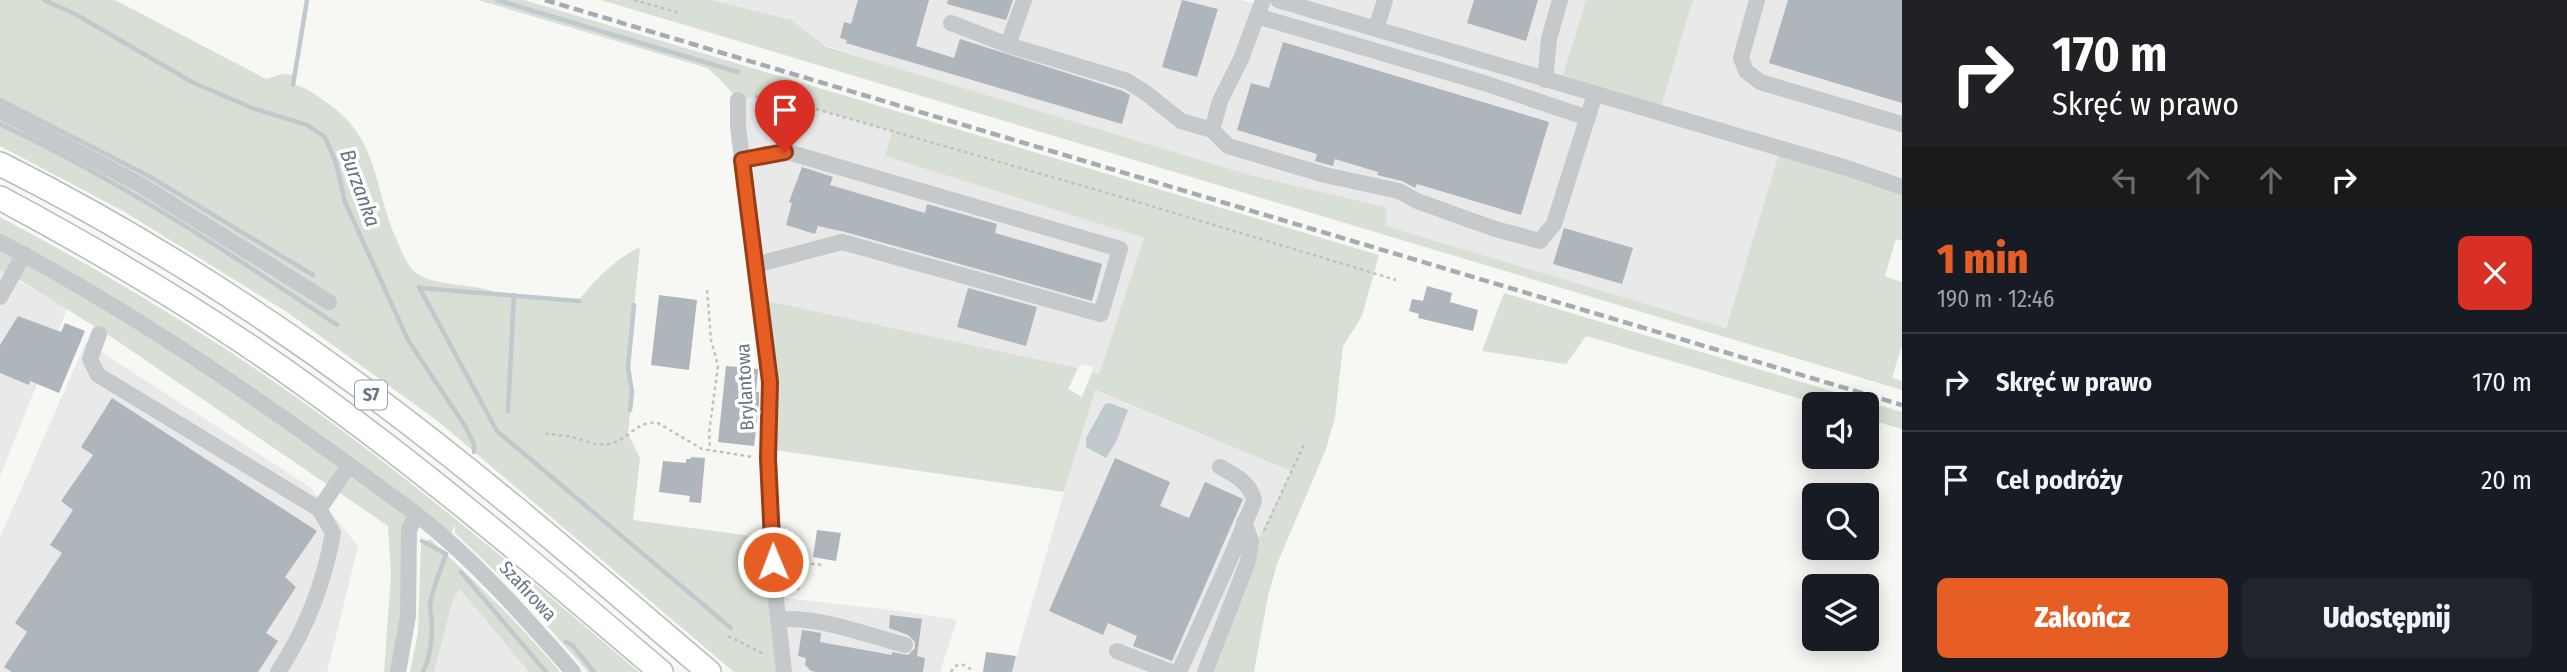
<!DOCTYPE html>
<html lang="pl">
<meta charset="utf-8">
<style>
:root{--surface:#171b24;--page:#20242c;--text:#f1f3f6;--muted:#9ea1a6;--line:#363941;--accent:#e75e25}
body{margin:0;font-family:"Fira Sans Condensed",sans-serif;background:var(--page);color:var(--text);height:100vh;display:flex;flex-direction:column;font-size:26px;white-space:nowrap}
*{box-sizing:border-box;margin:0}
p{font-size:23px;color:var(--muted)}
.icon{flex:none;width:38px;height:38px;fill:none;stroke:currentColor;stroke-width:2;stroke-linecap:round;stroke-linejoin:round}
.map{position:relative;flex:1;overflow:hidden}
.panel{display:flex;flex-direction:column;background:var(--surface);width:665px}
.panel>*{flex:none}
.guide{background:#202124;color:#fff;overflow:hidden}
.fabs{position:absolute;left:1802px;top:392px;display:grid;gap:14px}
.fabs a{display:grid;place-items:center;width:77px;height:77px;border-radius:10px;background:var(--surface);box-shadow:0 4px 18px #0003;font-size:35px}
.pin{position:absolute;display:grid;place-items:center;width:60px;height:60px;color:#fff;margin:-72px -30px;border-radius:50% 50% 50% 0;rotate:-45deg;box-shadow:0 0 7px #0007}
.pin .icon{rotate:45deg}
.me{position:absolute;width:77px;margin:-38px;rotate:359deg;stroke-linejoin:round;filter:drop-shadow(0 0 5px #0008)}
.turn{display:flex;align-items:center;gap:24px;height:147px;padding:0 35px;font-size:32px}
.turn .icon{width:91px;height:91px;stroke-width:2.5}
.turn b{display:block;font-size:49px;line-height:60px}
.lanes{display:flex;align-items:center;height:66px;padding:0 35px;background:#0003;justify-content:center;gap:35px;direction:ltr}
.lanes .off{opacity:.35}
.round{display:grid;place-items:center;flex:none;width:74px;height:74px;border-radius:10px;background:var(--page)}
.headline{display:flex;align-items:center;justify-content:space-between;height:119px;padding:0 35px}
h1{font-size:42px;font-weight:800;line-height:52px;color:var(--accent)}
.action{display:flex;gap:14px;margin-top:auto;padding:14px 35px}
.action a{flex:1;height:80px;border-radius:10px;background:var(--accent);color:#fff;font-size:28px;font-weight:800;line-height:80px;text-align:center}
.action a+a{background:var(--page);color:var(--text)}
ul{padding:0;list-style:none}
li{display:flex;align-items:center;gap:21px;height:98px;padding:0 35px;border-top:2px solid var(--line)}
li div{flex:1}
li b{display:block;font-size:26px}
li em{font-style:normal}
main{display:flex;flex:1;min-height:0}
.map>svg:first-child{display:block}
.built{fill:#e8e9e8}
.green{fill:#d8dfd5}
.water{fill:#bfc9ce}
.lines{fill:none;stroke-linecap:round;stroke-linejoin:round}
.stream{stroke:#bfc9ce;stroke-width:4.5}
.building{fill:#aeb5bb}
.highway-casing{stroke:#b8bbbe;stroke-width:26}
.path{stroke:#bfc1c3;stroke-width:2.5;stroke-dasharray:3.5 3.5;stroke-linecap:butt}
.minor{stroke:#c5c9cc;stroke-width:16}
.highway{stroke:#fff;stroke-width:23}
.rail{stroke:#a5abb1;stroke-width:4.5;stroke-dasharray:10 5;stroke-linecap:butt}
.route-casing{stroke:#963d18;stroke-width:18}
.route{stroke:#e75e25;stroke-width:12}
.labels{text-anchor:middle;dominant-baseline:central;stroke-width:7;stroke-linejoin:round;paint-order:stroke}
.shield{fill:#fff;stroke:#949faa;stroke-width:2}
.shield-label{font-size:18px;font-weight:bold;fill:#667686}
.street-label{font-size:19px;fill:#667686;stroke:#fff}
.water-label{font-size:21px;font-style:italic;fill:#627782;stroke:#fff}
</style>
<main>
<div class="map">
<svg width="1902" height="672" viewBox="0 0 1902 672">
<rect width="100%" height="100%" fill="#f7f7f4"/>
<path class="built" d="M712 0H1241L1261 6 1263 0H1586L1560 84 1659 114 1693 0H1902V187L1780 150 1726 328 1384 226 1385 207 1250 175 972 92 827 46 792 20Z
M767 95 892 131 886 156 1144 238 1099 374 1092 372 1093 368 1091 366 1082 364 1078 368 759 299 738 100Z
M0 270 67 309 0 476Z
M86 342 310 487 358 546 327 672H0V537Z
M1094 390 1291 471 1248 561 1205 672H1012Z
M462 590 529 672H434L454 596Z
M776 597 899 611 957 620 940 672H784Z"/>
<path class="green" d="M0 0H115L266 79 282 74 295 75 293 85C306 86 315 95 326 102 378 137 373 183 395 236 400 247 404 259 412 269 430 289 474 281 498 294L578 301C596 279 615 259 640 247L628 367 632 392 628 434 640 458 633 520 774 539 784 672H734L439 422 287 312 123 211 0 146Z
M478 0H524L1379 255 1362 316 1343 346 1335 417 1326 449 1277 564 1268 596 1254 672H1205L1248 561 1291 471 1095 390 1064 492 768 449 759 299 1078 368 1068 389 1082 397 1092 372 1099 374 1144 238 885 156 892 131 767 95 738 100 719 78 707 68Z
M601 0H712L792 20 827 47 1250 175 1385 207 1387 215 1385 226 1726 328 1780 150 1902 187V241L1896 239 1885 276 1902 282V345L1892 378 1902 381V390Z
M1586 0H1693L1659 114 1560 84Z
M0 217C113 277 222 342 325 418 434 498 536 585 639 672H588L520 595 455 533V523L449 541 416 514 398 672H384L391 575 388 526 110 336 21 281 0 270Z
M1504 293 1902 412V429L1867 419V404H1818L1586 336 1566 364 1482 351Z
M430 539C476 582 520 624 560 672H529L461 590 454 596 434 672H410L418 632 421 544Z"/>
<path class="water" d="M1109 403 1128 410 1117 440 1106 458 1086 447V438L1105 404Z"/>
<g class="lines">
<path class="stream" d="M44 0 75 14 192 82 252 108 307 125 325 137 336 163 345 202 408 340 465 426 474 444V452
M497 0 738 72
M293 85 307 0
M0 100 147 175 313 275
M0 124C119 180 228 252 337 325
M419 287 497 431 731 628
M420 288 579 301
M630 410 632 392 628 367 634 305
M508 411 514 295
M422 541 446 554C441 571 431 589 430 607 430 612 432 618 432 623 432 639 430 658 423 672
M461 572 546 672
M566 642 573 646 594 672"/>
</g>
<path class="building" d="M858 0H929L916 46 954 58 960 39 1123 91 1130 95 1122 124 846 43 847 40 840 38 844 22 851 24Z
M948 0H1013L1006 20 947 4Z
M1182 0 1218 9 1197 77 1162 67Z
M1474 0H1538L1526 41 1467 23Z
M1788 0H1902V103L1769 63Z
M1283 42 1549 122 1521 215 1417 184 1415 188 1402 181 1377 175 1378 172 1335 159 1333 166 1315 161 1317 154 1237 130 1251 83 1269 88Z
M802 167 833 177 830 185 925 213 927 204 997 224 995 233 1102 264 1092 301 845 232 818 226 815 234 786 225 792 203 789 202Z
M1564 228 1633 248 1622 284 1553 264Z
M1427 286 1452 293 1450 302 1478 310 1473 331 1418 318 1419 314 1409 311 1412 299 1423 301Z
M968 288 1037 307 1026 346 957 327Z
M659 295 697 300 689 370 651 365Z
M18 316 61 332 65 323 85 331 59 393 30 381 29 385 0 373V345Z
M726 366 758 369 756 392H759V404L754 446 718 442Z
M112 398 317 531 285 577 296 587 266 633 278 641 258 672H12L4 667 27 632 15 623 62 553 50 545 73 510 61 501 93 455 81 447Z
M691 457 705 458 701 503 689 502 690 496 659 492 663 461 686 463V459H691Z
M1115 458 1170 482 1160 506 1189 518 1205 482 1243 499 1172 661 1133 646 1137 636 1108 623 1103 635 1049 611Z
M817 530 841 533 836 561 813 557Z
M788 569 802 571 799 590 787 589Z
M890 615 922 619 917 656 925 658 923 672H816L811 671 805 665 806 658 798 656 802 630 821 633 820 642 892 655V652L908 655 915 648V642L908 635 889 628Z
M986 652 1016 656 1012 672H983Z"/>
<g class="lines">
<defs>
<path id="highway" d="M0 164C128 228 250 305 365 390 484 478 596 576 709 672
M0 198C97 250 191 305 281 368 414 461 537 566 661 672"/>
</defs>
<use href="#highway" class="highway-casing"/>
<path class="path" d="M634 0 677 12
M755 97 767 95 1128 199 1396 280
M707 290 711 340 718 366 709 433 710 450
M545 434C552 434 559 435 567 436 580 438 596 447 609 444 629 440 636 420 658 423L702 449 753 457
M1264 531 1305 442
M790 562 825 565
M728 636 766 655
M951 672 954 667C961 662 968 666 973 672"/>
<path class="minor" d="M1278 0 1847 168 1902 187
M1757 0 1741 58 1746 71 1760 82 1902 124
M1257 16 1484 83 1588 118
M951 23 1008 45 1024 0
M1376 29 1385 0
M1008 45 1127 81 1146 93 1181 121 1212 130 1228 146 1325 175 1399 191 1417 201 1495 229 1540 241 1554 224 1595 94
M1545 80 1549 39 1560 0
M738 100V127L770 382 768 476 774 539 773 572 784 672
M0 111 139 184 329 302
M1212 130 1220 101 1241 59 1263 0
M742 161 766 154 791 153 1120 249 1101 314 842 242 755 265
M0 242C147 319 283 416 416 514 475 560 524 616 573 672
M0 297 24 254
M99 334 90 359 98 375 319 509 333 533C324 583 306 630 278 672
M319 509 349 466
M778 619C822 617 863 634 905 645
M1117 651 1171 672
M398 672 408 616 409 530 416 514
M1179 672 1231 557 1254 501C1251 483 1235 475 1220 467
M1205 672 1248 561 1251 541 1244 522"/>
<use href="#highway" class="highway"/>
<path class="rail" d="M545 0 1902 405"/>
</g>
<g class="lines">
<defs>
<path id="route" d="M773 562 768 458 770 382 742 160 785 152"/>
</defs>
<use href="#route" class="route-casing"/>
<use href="#route" class="route"/>
</g>
<g class="labels">
<rect class="shield" x="355" y="380.5" width="32" height="29" rx="5"/>
<g class="shield-label">
<text x="371" y="395">S7</text>
</g>
<g class="street-label">
<text transform="translate(745 387) rotate(-93)">Brylantowa</text>
<text transform="translate(528 591) rotate(47)">Szafirowa</text>
</g>
<g class="water-label">
<text transform="translate(360 188) rotate(70)">Burzanka</text>
</g>
</g>
</svg>
<div class="fabs">
<a><svg class="icon" aria-label="sound" viewBox="0 0 24 24"><path d="M4 9h4l5-4v14l-5-4H4zM17 9q2 3 0 6"/></svg></a>
<a><svg class="icon" aria-label="search" viewBox="0 0 24 24"><circle cx="10" cy="10" r="6"/><path d="M15 15l6 6"/></svg></a>
<a><svg class="icon" aria-label="layers" viewBox="0 0 24 24"><path d="M12 4l9 5-9 5-9-5zM3 14l9 5 9-5"/></svg></a>
</div>
<div class="pin" style="left:785px;top:152px;background:#d93025"><svg class="icon" aria-label="arrive" viewBox="0 0 24 24"><path d="M6 21V4h12l-3 4 3 4H6"/></svg></div>
<svg class="me" style="left:773px;top:562px" viewBox="-20 -20 40 40"><circle r="17" fill="#e75e25" stroke="#fff" stroke-width="3"/><path d="M0-11L8 9 0 5-8 9z" fill="#fff"/></svg>
</div>
<section class="panel">
<div class="guide">
<div class="turn"><svg class="icon" aria-label="right" viewBox="0 0 24 24"><path d="M7 20v-9h11M14 6l5 5-5 5"/></svg><div><b>170 m</b>Skręć w prawo</div></div>
<div class="lanes"><svg class="icon off" aria-label="left" viewBox="0 0 24 24"><path d="M17 20v-9H6M10 6l-5 5 5 5"/></svg><svg class="icon off" aria-label="ahead" viewBox="0 0 24 24"><path d="M12 20V5M6 11l6-6 6 6"/></svg><svg class="icon off" aria-label="ahead" viewBox="0 0 24 24"><path d="M12 20V5M6 11l6-6 6 6"/></svg><svg class="icon" aria-label="right" viewBox="0 0 24 24"><path d="M7 20v-9h11M14 6l5 5-5 5"/></svg></div>
</div>
<div class="headline"><div><h1>1 min</h1><p>190 m · 12:46</p></div><a class="round" style="background:#d93025;color:#fff"><svg class="icon" aria-label="close" viewBox="0 0 24 24"><path d="M6 6l12 12M18 6L6 18"/></svg></a></div>
<ul>
<li><svg class="icon" aria-label="right" viewBox="0 0 24 24"><path d="M7 20v-9h11M14 6l5 5-5 5"/></svg><div><b>Skręć w prawo</b></div><em>170 m</em></li>
<li><svg class="icon" aria-label="arrive" viewBox="0 0 24 24"><path d="M6 21V4h12l-3 4 3 4H6"/></svg><div><b>Cel podróży</b></div><em>20 m</em></li>
</ul>
<div class="action"><a>Zakończ</a><a>Udostępnij</a></div>
</section>
</main>
